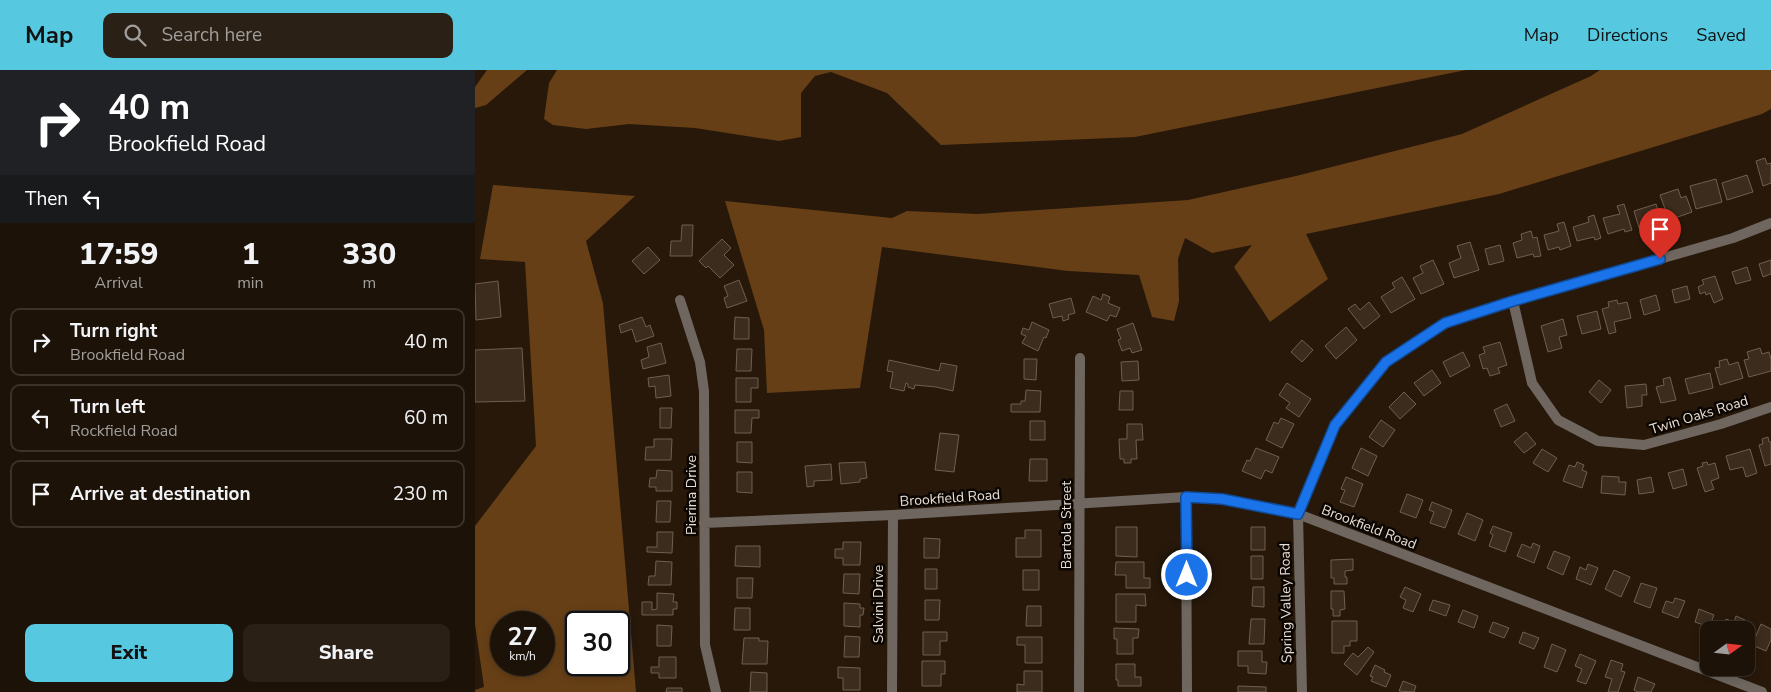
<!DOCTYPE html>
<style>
:root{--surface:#1d1208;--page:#2a2016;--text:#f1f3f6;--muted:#a09e9c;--line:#3b3229;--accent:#56c9e1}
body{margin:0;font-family:"Nunito Sans",sans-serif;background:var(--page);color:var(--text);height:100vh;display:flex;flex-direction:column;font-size:19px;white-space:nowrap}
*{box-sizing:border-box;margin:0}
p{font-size:16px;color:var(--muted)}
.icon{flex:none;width:28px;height:28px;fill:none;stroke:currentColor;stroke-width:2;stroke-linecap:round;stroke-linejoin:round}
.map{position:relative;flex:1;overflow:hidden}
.sheet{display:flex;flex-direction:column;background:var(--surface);width:475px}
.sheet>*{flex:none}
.top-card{background:#202124;color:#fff;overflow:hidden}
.needle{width:32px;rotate:75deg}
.buttons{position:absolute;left:1225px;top:551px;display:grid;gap:10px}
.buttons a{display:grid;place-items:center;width:55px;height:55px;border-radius:10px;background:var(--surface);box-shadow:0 2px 8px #0003,0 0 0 1px var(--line);font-size:25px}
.speed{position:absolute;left:15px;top:541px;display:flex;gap:10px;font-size:25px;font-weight:700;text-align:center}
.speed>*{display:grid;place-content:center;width:65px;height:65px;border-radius:50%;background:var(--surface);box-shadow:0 2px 8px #0003,0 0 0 1px var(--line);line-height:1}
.speed small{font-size:12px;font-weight:400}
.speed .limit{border:2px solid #111;border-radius:8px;background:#fff;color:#111}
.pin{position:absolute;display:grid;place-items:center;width:42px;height:42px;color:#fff;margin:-51px -21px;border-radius:50% 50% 50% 0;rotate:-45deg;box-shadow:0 0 5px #0007}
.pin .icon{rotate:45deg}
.me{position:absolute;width:55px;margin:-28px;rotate:0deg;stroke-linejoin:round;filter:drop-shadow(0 0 4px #0008)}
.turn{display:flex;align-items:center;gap:18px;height:105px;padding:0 25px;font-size:22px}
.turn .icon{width:65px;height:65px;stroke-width:2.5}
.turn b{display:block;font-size:35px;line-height:42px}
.then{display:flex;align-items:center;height:48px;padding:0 25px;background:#0003;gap:10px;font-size:19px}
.eta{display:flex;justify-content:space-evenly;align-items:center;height:85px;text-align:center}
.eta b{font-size:30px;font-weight:800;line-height:35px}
.action{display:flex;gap:10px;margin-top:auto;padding:10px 25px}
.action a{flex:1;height:58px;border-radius:10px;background:var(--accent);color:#111;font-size:20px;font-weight:800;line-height:58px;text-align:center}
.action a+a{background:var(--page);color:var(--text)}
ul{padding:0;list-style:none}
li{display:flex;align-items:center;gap:15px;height:68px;margin:0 10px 8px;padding:0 15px;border:2px solid var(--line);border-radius:10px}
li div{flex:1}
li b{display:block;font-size:19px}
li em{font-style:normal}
header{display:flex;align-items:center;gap:30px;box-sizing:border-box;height:70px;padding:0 25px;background:var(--accent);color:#111}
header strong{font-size:24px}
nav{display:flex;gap:28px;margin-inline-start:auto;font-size:18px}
.search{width:350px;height:45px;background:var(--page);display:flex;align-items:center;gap:12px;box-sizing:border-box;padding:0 18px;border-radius:10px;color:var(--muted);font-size:19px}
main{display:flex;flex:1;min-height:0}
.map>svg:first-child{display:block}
.forest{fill:#663f16;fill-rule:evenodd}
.building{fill:#3c2c1d;stroke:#715e4e}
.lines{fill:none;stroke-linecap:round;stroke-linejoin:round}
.street{stroke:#6e665f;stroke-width:10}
.route-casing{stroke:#114b97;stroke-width:12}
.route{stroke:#1a73e8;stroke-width:9}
.labels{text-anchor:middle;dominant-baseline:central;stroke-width:5;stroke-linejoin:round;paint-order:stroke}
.street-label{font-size:14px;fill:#e9ded5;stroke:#0b0602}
</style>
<header>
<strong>Map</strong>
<div class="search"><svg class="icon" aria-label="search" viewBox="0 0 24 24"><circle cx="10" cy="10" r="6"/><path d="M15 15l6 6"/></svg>Search here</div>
<nav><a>Map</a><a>Directions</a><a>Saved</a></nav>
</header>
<main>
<section class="sheet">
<div class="top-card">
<div class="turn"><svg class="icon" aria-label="right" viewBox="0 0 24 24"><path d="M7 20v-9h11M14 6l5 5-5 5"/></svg><div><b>40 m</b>Brookfield Road</div></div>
<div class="then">Then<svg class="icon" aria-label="left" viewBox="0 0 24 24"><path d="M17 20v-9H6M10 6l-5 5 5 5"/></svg></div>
</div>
<div class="eta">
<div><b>17:59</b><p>Arrival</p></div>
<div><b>1</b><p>min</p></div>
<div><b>330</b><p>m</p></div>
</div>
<ul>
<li><svg class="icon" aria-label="right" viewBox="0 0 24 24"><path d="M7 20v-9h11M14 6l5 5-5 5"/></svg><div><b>Turn right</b><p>Brookfield Road</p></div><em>40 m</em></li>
<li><svg class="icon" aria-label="left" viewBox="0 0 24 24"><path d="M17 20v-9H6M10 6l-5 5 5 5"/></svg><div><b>Turn left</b><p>Rockfield Road</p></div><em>60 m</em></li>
<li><svg class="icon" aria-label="arrive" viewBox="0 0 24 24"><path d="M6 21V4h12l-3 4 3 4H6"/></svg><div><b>Arrive at destination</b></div><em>230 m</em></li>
</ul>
<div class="action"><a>Exit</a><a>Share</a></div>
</section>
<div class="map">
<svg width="1296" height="622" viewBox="0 0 1296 622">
<rect width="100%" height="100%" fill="#27180a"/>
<path class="forest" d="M12 0H52L11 35 0 38V17Z
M82 0H991L660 67 466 75 412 23 356 2 340 6 326 23V67L304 71 220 58 154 54 111 59 78 55 69 49 74 13Z
M1125 0H1296V39L1287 44 1024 124 831 164 853 209 795 252 759 197 777 175 737 183 710 168 703 189 704 231 699 251 677 247 664 205 593 201 407 177 385 318 292 323 289 260 250 131 417 148 432 141 503 144 713 130 821 106 987 64 1116 6Z
M18 115 160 126 111 171 128 233 161 622H0V620L9 617 0 554V456L61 376 50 192 5 189ZM69 552V595H26V552ZM144 552V595H101V552Z"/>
<path class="building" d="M1290 88 1292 94 1296 93V113L1288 116 1281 91Z
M1272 105 1278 122 1252 130 1247 113Z
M1241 109 1247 132 1221 139 1215 116Z
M1203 119 1206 128 1211 126 1217 142 1194 150 1185 125Z
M1149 134 1157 160 1150 162 1149 159 1133 164 1128 148 1145 144 1142 136Z
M1181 134 1187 152 1164 158 1159 141Z
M1119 145 1126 168 1120 170 1119 167 1102 171 1098 157 1114 152 1113 147Z
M1089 152 1096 176 1085 180 1084 177 1073 180 1069 165 1084 161 1082 154Z
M207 155H218L217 186H195L196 171H206Z
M1056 161 1058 168 1062 167 1066 186 1059 187 1058 184 1042 188 1038 173 1047 170 1046 164Z
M247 169 256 178 249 185 259 195 245 208 233 196 231 198 224 191Z
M995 172 1004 200 979 208 974 193 986 188 982 176Z
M1025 175 1029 191 1014 195 1010 179Z
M173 177 185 190 169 204 157 191Z
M958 190 969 214 946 224 938 208 948 203 945 196Z
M1296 190V204L1288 207 1284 194Z
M1272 197 1276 210 1261 214 1257 202Z
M1240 206 1248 229 1239 233 1235 223 1231 225 1230 222 1225 224 1223 217 1229 214 1227 210Z
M927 207 940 229 916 243 906 227 920 218 917 213Z
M264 210 272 231 252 238 249 228 253 226 249 216Z
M23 211 26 247 1 250 0 214Z
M1212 216 1215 229 1200 233 1197 220Z
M628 224 635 227 633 233 645 238 641 247 635 245 632 251 611 242 618 226 626 230Z
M1181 225 1185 240 1169 245 1165 230Z
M596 228 600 243 593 245 594 249 588 251 587 246 578 248 574 234Z
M1142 230 1143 234 1152 232 1156 248 1139 252 1141 262 1134 264 1127 239 1134 237 1133 232Z
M894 232 905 246 889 259 873 239 880 234 885 240Z
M1122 241 1126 259 1107 264 1102 246Z
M167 247 171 257 175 255 179 266 161 272 157 259 146 263 144 255Z
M260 247 274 248V269H259Z
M1088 249 1092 265 1084 267 1087 278 1073 282 1066 256Z
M557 252 574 260 571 268 569 267 563 281 547 273 551 266 546 264 548 258 554 260Z
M658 253 667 280 657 283 655 278 647 281 643 270 646 269 642 259Z
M871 257 882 270 861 289 850 276Z
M827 270 838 280 827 292 816 282Z
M1025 272 1032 295 1023 298 1025 303 1015 306 1012 298 1008 299 1004 285 1010 283 1008 277Z
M186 273 191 293 168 299 166 290 174 287 172 277Z
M47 278 50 331 0 332V280Z
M1285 278 1287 284 1294 282 1296 289V301L1274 307 1269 290 1274 289 1272 282Z
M262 279H277L276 301H261Z
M988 282 995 296 975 307 968 292Z
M549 289H562L561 310 549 309Z
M1252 289 1254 295 1263 292 1268 308 1245 315 1240 298 1245 297 1244 291Z
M414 290 464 301 466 293 482 296 478 321 461 317 440 315 439 319 433 317V314L431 313 429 321 415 318 418 302 412 301Z
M663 291 664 310 647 311 646 292Z
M957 300 966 313 949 326 939 313Z
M1235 303 1238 318 1214 324 1210 309Z
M194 305 196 326 181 328 180 316 174 317 173 308Z
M1195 307 1201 330 1186 333 1181 317 1189 315 1188 309Z
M261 308H283V318H276V332H261Z
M1124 310 1136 320 1126 333 1114 322Z
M812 313 836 329 824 347 811 338 815 333 804 325Z
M1171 314 1172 325H1167V336L1152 338 1150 316Z
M551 320 566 321 565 342H536V334H546V331H550Z
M645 321H658V340H644Z
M929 322 941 334 925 349 914 337Z
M1032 334 1040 351 1026 357 1019 340Z
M185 338H197L196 358H185Z
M260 340H284V348H277L276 363H260Z
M806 348 819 354 807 378 791 370 799 352 803 354Z
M906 350 920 360 908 377 894 367Z
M555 351H570V370H555Z
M652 354H667L668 370H661L662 389H656V393H649V389H645L644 369H652Z
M1051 362 1061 374 1049 383 1039 372Z
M465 363 484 365 479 402 460 400Z
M1293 367 1294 372H1296V394L1290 396 1284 375 1288 374 1287 369Z
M179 369H197L196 390H170L171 377H179Z
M262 372H277V393L262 392Z
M781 378 804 387 797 403 790 400 786 409 767 401 772 390 775 391Z
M886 378 902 386 893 406 877 398Z
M1067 379 1082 388 1073 402 1058 393Z
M1275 379 1282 403 1271 407 1268 397 1255 400 1251 386Z
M555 389H572V411H554Z
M390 392 392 408 385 409V412L366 414 364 393Z
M1102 392 1109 395 1107 400 1112 402 1107 418 1088 411 1094 395 1100 397Z
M1232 392 1233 395 1240 393 1244 408 1236 411 1239 419 1230 422 1222 398 1228 396 1227 393Z
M356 394 357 410 339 411V416L332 417 330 396Z
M1208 399 1212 415 1198 419 1193 403Z
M182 400 197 401V421H181V417H174L175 408H181Z
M262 402H277V423L262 422Z
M1127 406 1144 407V412H1151L1150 425 1126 423Z
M871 407 888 414 879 437 865 432 870 420 866 419Z
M1176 407 1179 422 1164 424 1162 410Z
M932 424 948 430 941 448 925 442Z
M182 431H196L195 452H181Z
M957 432 977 440 970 458 955 453 959 442 954 440Z
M992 443 1008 450 1000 471 983 464Z
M1018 456 1037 463 1030 482 1014 476 1018 465 1015 463Z
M641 457H662V487L641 486Z
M776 457H790V480H776Z
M550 460H566V487H541V468H550Z
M182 462H198L197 483 172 482V477H182Z
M449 468 465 469 464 488H449Z
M368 472H386L385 495H368V488H360V479H368Z
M1058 473 1065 476 1059 493 1042 486 1047 474 1056 478Z
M261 476H285V497L260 496Z
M1079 481 1095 487 1088 505 1072 498Z
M776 486H788V509H776Z
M878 489V500L870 501V507H872V514H859V508H856V490Z
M181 491 197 492 196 515H173L174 506H180Z
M641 492H669V508H675V518H651V505H640Z
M1113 494 1123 498 1116 515 1101 509 1105 497 1111 500Z
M450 499H462V519H450Z
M548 500H564V520H548Z
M1139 500 1155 507 1146 527 1130 519Z
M369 504H385L384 524 368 523Z
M262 508H278L277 528H262Z
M1166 513 1182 518 1175 538 1159 532Z
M778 517H789V537L777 536Z
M930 517 946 524 938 542 928 538 931 530 925 527Z
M856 521H869L870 539 865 540V546H858V539H856Z
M182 523 199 524 198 532H202V539H198V545H167V532H177V540L182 539Z
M641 524H670L671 536 661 535V552H641Z
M1200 528 1210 531 1203 548 1187 542 1191 531 1198 533Z
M450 530H465L464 550H450Z
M958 530 975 535 971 546 954 540Z
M369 533 385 534V538H389L388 545H385V557L369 556Z
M552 536H566V556H551Z
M260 538H275V560H259Z
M1224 539 1239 545 1234 557 1220 552Z
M988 540 1003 546 999 558 983 552Z
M1261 546 1270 550 1267 560H1247L1251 549 1259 552Z
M776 549H790L789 574H774Z
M857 551H882V571H875V576H869V583H857Z
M1018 552 1034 558 1029 568 1014 562Z
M1286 554 1296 559V570L1291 581 1277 575Z
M182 555 197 556 196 576H182Z
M639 558 664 559 663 568H658V584H642V569H639Z
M448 562H472V571H465V585H448Z
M1048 562 1064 568 1059 579 1044 573Z
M370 566 385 567 384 587H369Z
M542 567H567V593H550V575H542Z
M269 568H284V571H293L292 594H267Z
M1077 574 1091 580 1082 602 1069 597Z
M893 577 899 582 882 605 869 594 878 583 883 587Z
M763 581H787V592H792L791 604 773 603V596H763Z
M1105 584 1121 591 1111 614 1102 611 1107 599 1100 596Z
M184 587H201V608H184V603H176V597H184Z
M1136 590 1148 594 1146 601 1150 602 1143 622H1133L1137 609 1130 607Z
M447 591H470V604H466V616H447Z
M641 594H660V607H666V616H643V610H641Z
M900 595 910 600 909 602 916 605 911 617 896 611 898 607 895 606Z
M363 597 385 598V620H368V608H363Z
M549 601H567V622H542V614L549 615Z
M276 602 292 603V622H275Z
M1163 607 1180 614 1176 622H1163L1159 620Z
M928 611 941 616 939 622 924 621Z
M763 616 791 617V622H763Z
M192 618H207V622H191Z"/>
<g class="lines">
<path class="street" d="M205 230 225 292 229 321 230 575 241 622
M1038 231 1057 313 1083 350 1123 371 1169 375 1246 354 1296 337
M711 427 712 622
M229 453 418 445 711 427 747 429 823 444 1287 622
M417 622 418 445
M604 622 605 288
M827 622 823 444 860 355 911 292 970 253 1038 231 1258 168 1296 153"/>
</g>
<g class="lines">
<defs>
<path id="route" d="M712 505 711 427 747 429 823 444 860 355 911 292 970 253 1038 231 1185 189"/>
</defs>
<use href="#route" class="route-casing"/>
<use href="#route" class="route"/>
</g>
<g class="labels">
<g class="street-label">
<text transform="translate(1224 345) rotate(-17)">Twin Oaks Road</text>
<text transform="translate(216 425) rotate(-90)">Pierina Drive</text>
<text transform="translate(475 428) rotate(-4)">Brookfield Road</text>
<text transform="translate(591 455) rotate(-90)">Bartola Street</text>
<text transform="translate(894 457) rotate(21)">Brookfield Road</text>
<text transform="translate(811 533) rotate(-91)">Spring Valley Road</text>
<text transform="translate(403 534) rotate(-90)">Salvini Drive</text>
</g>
</g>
</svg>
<div class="buttons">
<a><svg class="needle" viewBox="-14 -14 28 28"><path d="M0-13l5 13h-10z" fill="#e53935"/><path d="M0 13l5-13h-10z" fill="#a09e9c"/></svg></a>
</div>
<div class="speed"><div>27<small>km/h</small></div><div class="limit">30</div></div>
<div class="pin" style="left:1185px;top:189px;background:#d93025"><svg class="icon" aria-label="arrive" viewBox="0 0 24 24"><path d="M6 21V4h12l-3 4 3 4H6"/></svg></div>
<svg class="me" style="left:712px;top:505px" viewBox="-20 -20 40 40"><circle r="17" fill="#1a73e8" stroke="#fff" stroke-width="3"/><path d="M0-11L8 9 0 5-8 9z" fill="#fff"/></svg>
</div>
</main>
